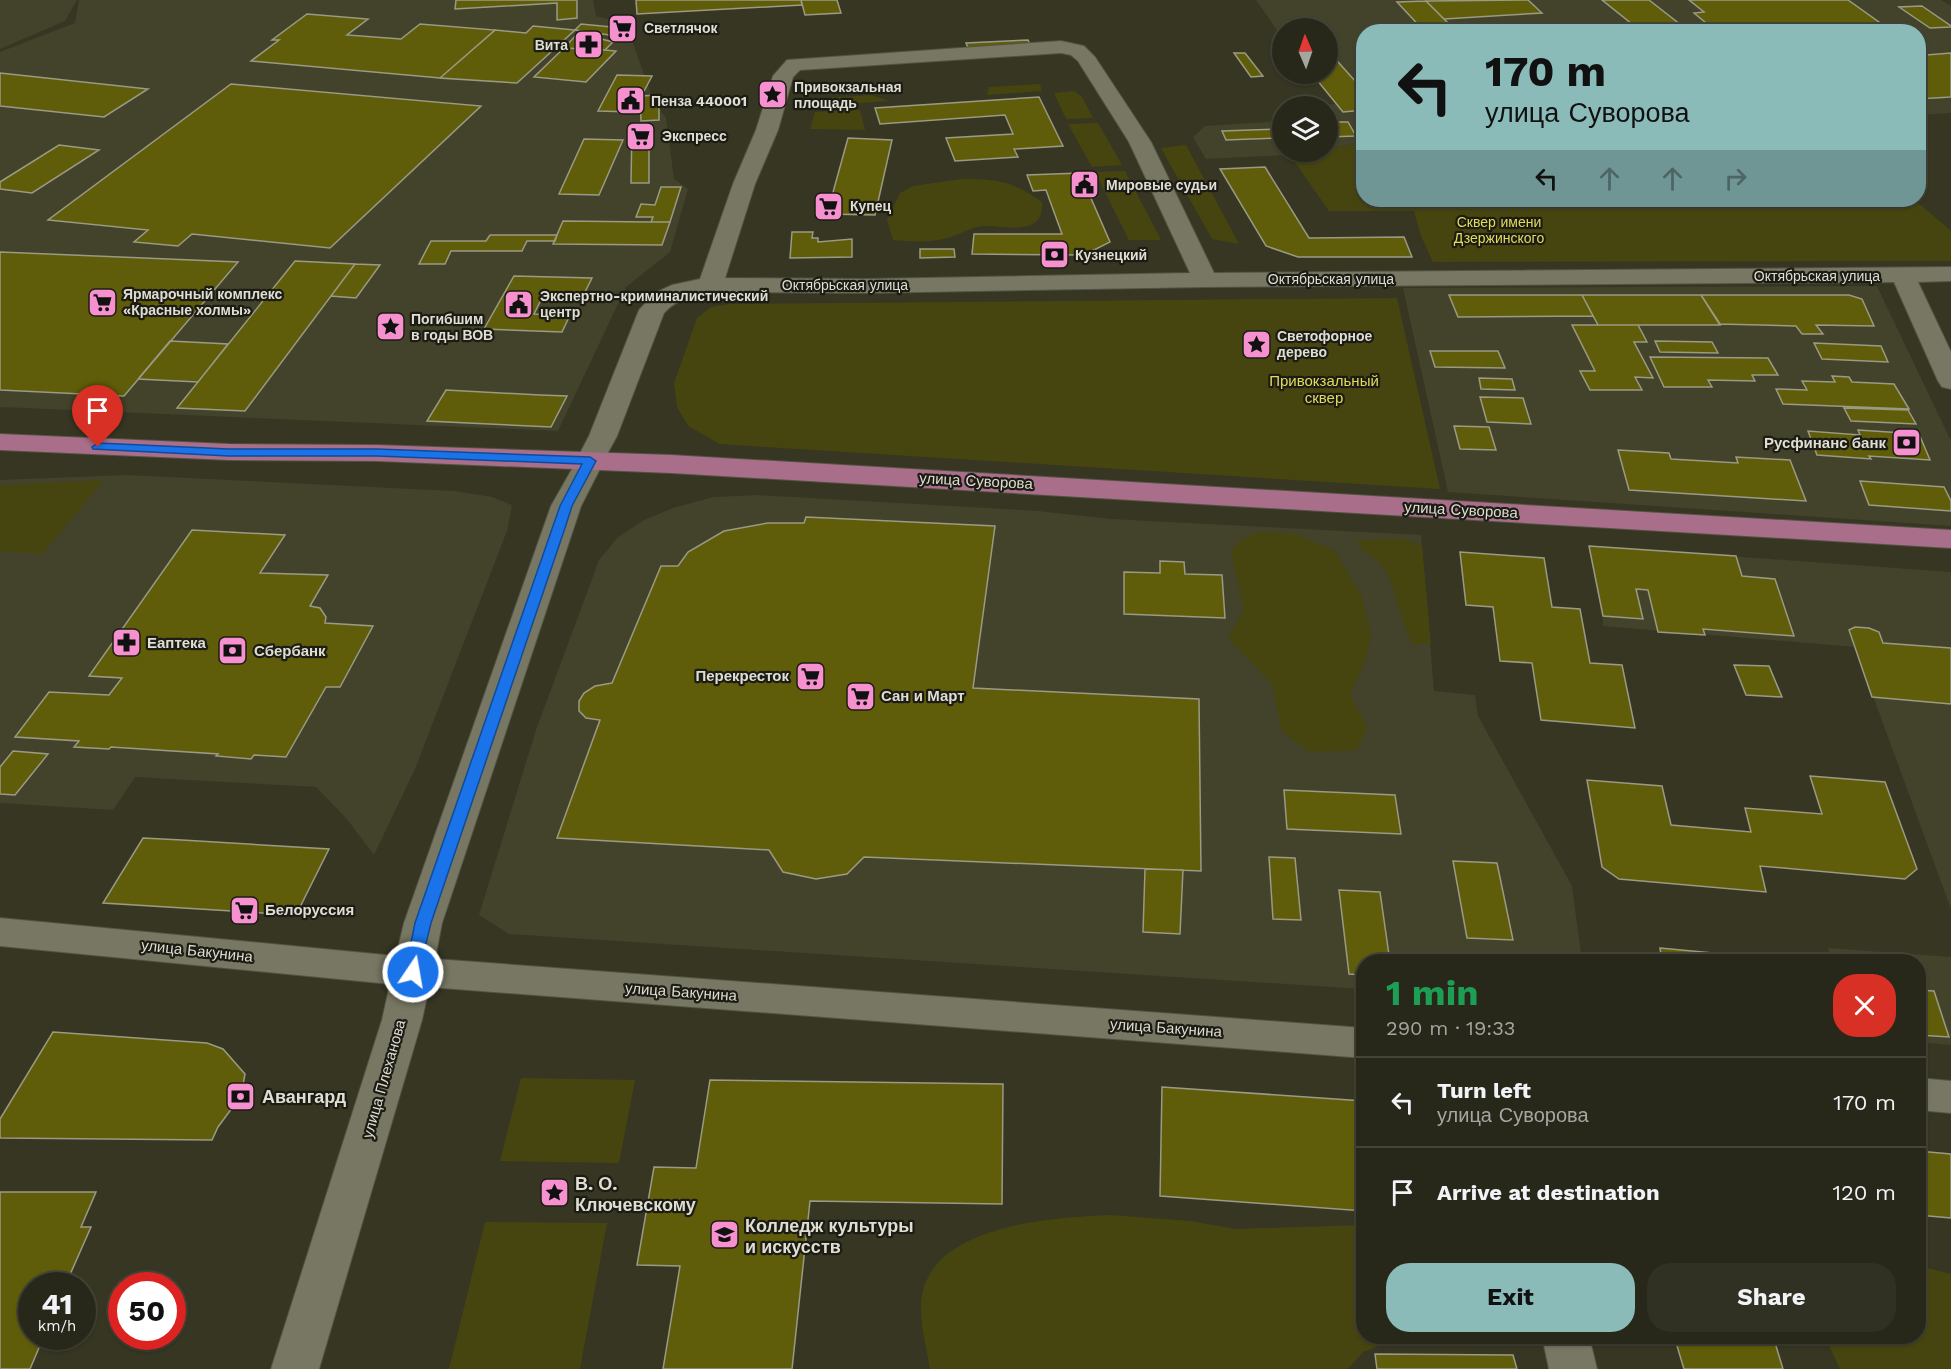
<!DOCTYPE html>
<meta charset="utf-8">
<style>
:root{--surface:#28281a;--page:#303023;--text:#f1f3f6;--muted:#a5a6a2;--line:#444439;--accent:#8bbbb9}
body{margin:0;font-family:"Work Sans",sans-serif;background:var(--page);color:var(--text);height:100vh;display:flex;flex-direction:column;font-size:22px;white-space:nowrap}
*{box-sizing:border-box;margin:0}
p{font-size:20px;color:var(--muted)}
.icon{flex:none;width:33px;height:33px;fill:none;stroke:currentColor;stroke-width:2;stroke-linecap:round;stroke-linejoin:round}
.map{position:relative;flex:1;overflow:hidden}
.drawer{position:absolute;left:1356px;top:954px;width:570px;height:390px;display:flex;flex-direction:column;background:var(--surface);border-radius:24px;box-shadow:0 2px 4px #0004,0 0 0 2px var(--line)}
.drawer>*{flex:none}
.top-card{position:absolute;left:1356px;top:24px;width:570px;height:183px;border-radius:24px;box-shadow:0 2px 4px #0004,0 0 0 2px var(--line);background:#8bbbb9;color:#111;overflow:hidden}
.needle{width:39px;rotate:358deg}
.buttons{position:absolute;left:1272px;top:18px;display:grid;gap:12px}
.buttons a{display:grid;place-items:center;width:66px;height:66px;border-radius:50%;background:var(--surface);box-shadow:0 2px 4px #0004,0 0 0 2px var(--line);font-size:30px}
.speed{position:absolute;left:18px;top:1272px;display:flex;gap:12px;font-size:30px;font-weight:700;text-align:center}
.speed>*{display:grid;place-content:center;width:78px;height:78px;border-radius:50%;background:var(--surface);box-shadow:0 2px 4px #0004,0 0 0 2px var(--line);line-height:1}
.speed small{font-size:15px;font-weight:400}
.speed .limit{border:9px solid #d22;background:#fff;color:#111}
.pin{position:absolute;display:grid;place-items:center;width:51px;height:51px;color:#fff;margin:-62px -26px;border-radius:50% 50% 50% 0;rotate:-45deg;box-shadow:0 0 6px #0007}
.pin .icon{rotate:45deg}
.me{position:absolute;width:66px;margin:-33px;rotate:12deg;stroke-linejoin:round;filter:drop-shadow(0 0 4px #0008)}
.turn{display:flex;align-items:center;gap:21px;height:126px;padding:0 30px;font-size:27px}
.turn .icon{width:78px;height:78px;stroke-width:2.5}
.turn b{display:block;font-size:42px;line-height:51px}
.lanes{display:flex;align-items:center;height:57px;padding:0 30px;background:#0003;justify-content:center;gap:30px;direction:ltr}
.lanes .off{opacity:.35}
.round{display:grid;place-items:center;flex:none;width:63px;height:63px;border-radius:24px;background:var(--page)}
.headline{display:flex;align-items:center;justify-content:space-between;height:102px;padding:0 30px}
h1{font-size:36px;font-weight:700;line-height:45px;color:#1e9e55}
.action{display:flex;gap:12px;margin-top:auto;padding:12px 30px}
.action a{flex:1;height:69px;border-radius:24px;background:var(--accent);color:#111;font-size:24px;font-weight:700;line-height:69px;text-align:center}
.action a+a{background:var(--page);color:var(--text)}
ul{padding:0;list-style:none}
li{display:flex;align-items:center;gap:18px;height:90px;padding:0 30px;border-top:2px solid var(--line)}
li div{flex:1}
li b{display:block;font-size:22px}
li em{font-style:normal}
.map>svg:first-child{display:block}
.built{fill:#43422a}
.green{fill:#47450f}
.building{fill:#605d0a;stroke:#9a9a85;stroke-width:1.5}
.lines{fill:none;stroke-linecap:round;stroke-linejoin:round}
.street-casing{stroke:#535344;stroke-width:2}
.secondary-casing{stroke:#535344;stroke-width:2}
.primary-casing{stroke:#535344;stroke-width:2}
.street{fill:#777763;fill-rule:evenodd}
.secondary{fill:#777763;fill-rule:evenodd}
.primary{fill:#a86e8a;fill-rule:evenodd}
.route{fill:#1a73e8;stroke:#114b97;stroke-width:1.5}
.labels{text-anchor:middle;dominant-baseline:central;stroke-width:4.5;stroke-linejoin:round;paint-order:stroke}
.far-poi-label{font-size:14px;font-weight:bold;fill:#deded3;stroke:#1d1c14;text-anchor:start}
.far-park-label{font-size:14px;fill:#e1dc5a;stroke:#1d1c14}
.far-street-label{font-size:14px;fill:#deded3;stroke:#1d1c14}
.park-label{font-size:15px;fill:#e1dc5a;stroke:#1d1c14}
.poi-label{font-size:15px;font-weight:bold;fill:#deded3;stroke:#1d1c14;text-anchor:start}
.street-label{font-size:15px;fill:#deded3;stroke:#1d1c14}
.near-poi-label{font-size:18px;font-weight:bold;fill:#deded3;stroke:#1d1c14;text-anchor:start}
</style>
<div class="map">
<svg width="1951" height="1369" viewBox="0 0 1951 1369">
<rect width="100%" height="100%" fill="#363623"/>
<path class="built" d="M0 0H77L65 21 0 49Z
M79 0H593L596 16 626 24 654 102 666 118 674 179 688 189 670 252 626 287 558 431 0 407V52L75 23Z
M1256 0H1941L1951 6V113L1919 115 1918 32H1364L1363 143 1328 149V106H1309L1336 104 1312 74H1328V28H1282V37Z
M1282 121V152H1312L1290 155 1206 159 1193 137 1205 126Z
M1877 286 1951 441V526L1448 492 1403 288Z
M126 475 455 491 492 497 512 505 507 531 415 769 374 855 346 818 316 787 135 777 113 810 0 803V480Z
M756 495 1038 511 1111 519 1421 535 1434 691 1475 695 1478 716 1572 886 1582 961 1364 962 1363 989 509 934 479 915 536 730 599 560 618 537 644 520 673 508 713 497Z
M1589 546 1951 572V909L1855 647 1603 626V616Z
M1828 948 1951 957V1045L1919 1042 1918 962 1832 961Z"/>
<path class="green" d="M1040 84 1042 91 987 95 989 87Z
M1074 91 1082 97 1093 118 1066 119 1054 93Z
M872 95 889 101 817 106 816 100 822 98Z
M860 110 865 130 810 129 815 112Z
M1098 123 1122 165 1092 167 1068 124Z
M1363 143 1364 200H1915L1951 231V261L1433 262 1421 236 1414 211H1329L1290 155 1328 152V149Z
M1186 145 1239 244 1212 239 1161 148Z
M1125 171 1161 240H1129L1095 172Z
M962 179C997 179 1013 181 1042 202 1042 210 1042 218 1034 223 1020 232 999 225 984 226 971 227 965 232 953 236 935 243 913 242 893 240L887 220 900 193 913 186Z
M1397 298 1440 489 720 444 688 426 677 407 674 383 697 318 711 307 730 304Z
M104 480 42 554 0 551V486Z
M1256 532 1292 533 1334 550 1362 596 1371 636 1366 659 1350 695 1367 727 1357 750 1309 752 1282 731 1272 684 1228 638 1244 610 1231 552 1239 542Z
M1376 539H1405L1422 546 1431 644H1413C1400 622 1396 583 1381 564 1373 555 1364 555 1357 541Z
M521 1078 635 1080 619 1163 500 1161Z
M1110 1215 1191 1221 1235 1229 1363 1225 1364 1336 1478 1337 1389 1342 1363 1352 1348 1369H930C927 1349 920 1326 921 1305 924 1224 1052 1218 1110 1215Z
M485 1222 607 1223 580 1369H449Z
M1919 1266 1951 1274V1369H1840L1825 1337 1918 1336Z"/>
<path class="building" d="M456 0H577V18L557 20V3L455 9Z
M636 0H801L802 5 637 14Z
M801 0H837L841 13 805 15Z
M1528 0 1542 13 1444 19 1426 1Z
M1602 0H1649L1690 32H1642Z
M1689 0H1848L1893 32H1717L1694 13 1704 12Z
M1426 1 1457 32H1425L1397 2Z
M1922 6 1951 26V27L1930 28 1899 7Z
M307 14 368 19 347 35 401 39 420 24 495 30 440 78 251 61 279 40H272Z
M581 24 623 28 616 36 575 30Z
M533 26 575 30 517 83 440 78 495 30 526 33Z
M578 33 613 42 605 50 564 48Z
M1028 40 1030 44 968 48 966 43Z
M564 48 605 50 616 51 586 82 534 77Z
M1918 49 1926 55 1951 53V97L1918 99Z
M1234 53H1245L1263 76 1251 77Z
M1328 54H1331L1364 91V110L1343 112 1312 74H1328Z
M0 73 148 89 104 117 0 106Z
M617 75 652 76 633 112 598 111Z
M231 84 481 106 330 248 192 234 178 246 134 242 148 230 48 220Z
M659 95V120L641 121 640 96Z
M1039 97 1063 146 1014 149 1018 157 955 161 946 138 1013 134 1005 115 880 124 875 108Z
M1328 122H1348L1356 136 1328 137Z
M649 125V183H631L632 126Z
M1282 129V138L1226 140 1222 131Z
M848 138 892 140 875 215 827 214Z
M584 139 623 140 599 195 559 194Z
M59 145 99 150 32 193 0 189V182Z
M1265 167 1309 238 1404 237 1412 257H1298L1266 246 1220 169Z
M1080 173 1110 242 1084 255 972 254 974 234H1062L1046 190 1033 191 1027 175Z
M661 187H681L670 222H651L653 217H636L641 204 655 205Z
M563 221 651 222H670L662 245 553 244Z
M792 232H813L812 238H818V242L852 239V257L790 258Z
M490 235H557L555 241H527L522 251H451L445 264H419L431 241H486Z
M920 249H954L955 257 920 258Z
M0 252 168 259 238 262 124 396 0 390Z
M295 261 355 264 245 411 177 408Z
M355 264 380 265 356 298 331 296Z
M514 276 592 278 584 294 545 292 534 314 570 315 562 332 484 329Z
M1449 295H1582L1593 316 1458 317Z
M1582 295H1701L1720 325H1598Z
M1701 295H1849L1862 299 1874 326 1816 325 1823 334H1802L1796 326 1720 324Z
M1572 325H1638L1647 342H1634L1653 378 1635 377 1642 390H1590L1580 371H1595Z
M170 341 228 344 198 382 138 379Z
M1655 341 1712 342 1718 353 1660 352Z
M1814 343 1881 346 1888 362 1822 359Z
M1430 351H1498L1505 368 1435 367Z
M1650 357 1768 358 1778 375H1752L1755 381 1708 380 1712 387H1664Z
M1832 376 1849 377 1852 382 1894 384 1909 409 1783 404 1776 389 1807 390 1802 381 1835 382Z
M1479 378 1512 379 1515 390 1481 389Z
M446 390 540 395 567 396 551 427 427 421Z
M1480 397 1523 398 1531 424 1487 422Z
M1844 408 1908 410 1916 424 1851 421Z
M1454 426 1489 427 1496 450 1460 449Z
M1858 430 1919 434 1930 460 1869 456 1871 459 1817 455 1808 431 1860 435Z
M1618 450 1669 453 1671 459 1738 463 1736 457 1790 460 1806 501 1629 490Z
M1860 481 1944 487 1951 501V511L1869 505Z
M806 517 995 526 973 688 1199 699 1201 871 864 857 847 874 816 879 783 872 769 850 557 838 600 720 586 718 579 711V701L584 693 595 686 612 683 661 566H678L688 552 724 531 768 523H804Z
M192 530 285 535 260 573 328 575 310 606 320 608 326 617 325 623 373 626 340 687H326L286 757 254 755 251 759 216 756 218 754 111 747 109 749 74 747 79 741 15 737 49 692 109 695 122 678 89 676Z
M1589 546 1736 556 1742 576 1775 579 1794 636 1703 629 1705 635 1658 632 1648 590 1636 589 1643 619 1603 616Z
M1460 552 1544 558 1552 607 1580 609 1590 663 1622 665 1635 728 1541 720 1532 663 1500 661 1493 607 1466 605Z
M1160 561 1184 562 1185 574 1222 575 1225 618 1124 614V572L1160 573Z
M1855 627 1869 628 1879 632 1883 643 1951 648V704L1872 697 1849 630Z
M1734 665 1769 666 1782 697 1746 695Z
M13 751 48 754 15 795 0 794V767Z
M1810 776 1885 782 1917 869 1905 879 1760 866 1766 892 1619 879 1602 867 1587 780 1662 786 1671 825 1751 832 1745 808 1822 814Z
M1284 790 1395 795 1401 834 1287 829Z
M143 838 182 840 329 849 296 915 103 903Z
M1269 857 1295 858 1301 920 1273 919Z
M1453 861 1497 863 1513 940 1467 938Z
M1145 869 1183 870 1180 934 1143 932Z
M1339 890 1380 892 1390 962H1364V975L1349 974Z
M1660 948 1810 962H1662Z
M1918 990 1934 991 1949 1037 1918 1035Z
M53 1032 207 1043 223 1049 245 1074 241 1096 218 1127 212 1140 0 1138V1119Z
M710 1080 1003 1084 1002 1204 810 1201 792 1369H663L680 1266 637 1265 654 1167 696 1168Z
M1162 1087 1364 1101V1211L1160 1196Z
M1918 1151 1951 1154V1218L1918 1215Z
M0 1192H96L81 1227H91L65 1286H32V1336H44L30 1369H0Z
M1674 1336H1773L1783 1369H1684Z
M1375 1354 1513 1355 1517 1369H1377Z"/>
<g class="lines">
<defs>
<path id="street" d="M1061 41 1084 46 1095 57 1151 142 1214 273 1951 267V281L1918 282 1951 352V389L1942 387 1938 381 1894 282 1205 287 868 293 710 292C691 296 677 299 664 313L617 436 600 467 590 469 580 467 576 461 589 436 639 310 655 293 672 285 700 279 733 184 756 130 773 76 787 60ZM1061 53 1071 55 1078 61 1129 142 1190 273 868 279 725 278 755 184 778 130 793 77 800 70Z
M1542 1336H1589L1597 1369H1549Z"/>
<path id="secondary" d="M590 453 600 455 604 461 581 506 442 923 435 959 1364 1028V1058L429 987 422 1020 319 1369H271L382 1020 390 984 0 946V918L396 956 404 923 551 506 580 455Z
M1918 1078 1951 1081V1113L1918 1110Z"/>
<path id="primary" d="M0 434 229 444 377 445 671 455 1951 530V548L671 473 377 461 229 460 0 450Z"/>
</defs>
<use href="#street" class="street-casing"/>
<use href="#secondary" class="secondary-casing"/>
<use href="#primary" class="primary-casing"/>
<use href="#street" class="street"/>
<use href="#secondary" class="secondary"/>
<use href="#primary" class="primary"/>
</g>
<path class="route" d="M98 443 229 449H377L590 457 596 461 572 506 565 528 431 923 418 976H407L405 972 415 923 560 506 582 464 377 456H229L93 449 92 447Z"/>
<defs>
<symbol id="supermarket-square" viewBox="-11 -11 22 22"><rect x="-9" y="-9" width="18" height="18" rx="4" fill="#f690cf" stroke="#1d1c14"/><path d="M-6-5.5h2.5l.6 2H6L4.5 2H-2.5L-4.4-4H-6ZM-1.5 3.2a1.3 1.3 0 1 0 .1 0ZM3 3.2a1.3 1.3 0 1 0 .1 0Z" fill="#111"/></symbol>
<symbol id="pharmacy-square" viewBox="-11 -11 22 22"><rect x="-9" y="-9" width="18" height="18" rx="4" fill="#f690cf" stroke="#1d1c14"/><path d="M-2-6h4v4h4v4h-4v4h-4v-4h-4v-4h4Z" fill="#111"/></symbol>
<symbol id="sight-square" viewBox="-11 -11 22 22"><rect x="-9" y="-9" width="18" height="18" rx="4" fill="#f690cf" stroke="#1d1c14"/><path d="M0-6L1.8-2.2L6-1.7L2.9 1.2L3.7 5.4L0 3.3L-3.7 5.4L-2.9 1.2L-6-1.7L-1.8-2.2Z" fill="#111"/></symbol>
<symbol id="civic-square" viewBox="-11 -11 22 22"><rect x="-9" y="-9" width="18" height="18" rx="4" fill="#f690cf" stroke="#1d1c14"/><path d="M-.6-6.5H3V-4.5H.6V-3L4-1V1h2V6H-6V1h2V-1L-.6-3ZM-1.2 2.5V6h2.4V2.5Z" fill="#111"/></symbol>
<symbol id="bank-square" viewBox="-11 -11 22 22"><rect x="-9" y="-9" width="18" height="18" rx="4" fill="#f690cf" stroke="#1d1c14"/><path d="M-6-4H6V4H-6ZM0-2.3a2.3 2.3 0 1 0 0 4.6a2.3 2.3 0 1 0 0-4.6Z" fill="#111"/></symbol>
<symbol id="university-square" viewBox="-11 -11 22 22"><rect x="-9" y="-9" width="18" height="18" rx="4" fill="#f690cf" stroke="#1d1c14"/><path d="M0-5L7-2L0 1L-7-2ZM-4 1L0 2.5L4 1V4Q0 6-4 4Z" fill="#111"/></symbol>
</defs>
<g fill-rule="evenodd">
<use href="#supermarket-square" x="606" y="12" width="33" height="33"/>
<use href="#pharmacy-square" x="572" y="28" width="33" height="33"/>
<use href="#sight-square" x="756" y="78" width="33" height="33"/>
<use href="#civic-square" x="614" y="84" width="33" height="33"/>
<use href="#supermarket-square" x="624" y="120" width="33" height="33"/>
<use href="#civic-square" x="1068" y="168" width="33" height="33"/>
<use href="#supermarket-square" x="812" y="190" width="33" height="33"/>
<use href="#bank-square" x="1038" y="238" width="33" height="33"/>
<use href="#supermarket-square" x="86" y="286" width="33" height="33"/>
<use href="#civic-square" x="502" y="288" width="33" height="33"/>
<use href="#sight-square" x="374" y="310" width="33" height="33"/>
<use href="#sight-square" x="1240" y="328" width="33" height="33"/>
<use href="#bank-square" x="1890" y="426" width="33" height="33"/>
<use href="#pharmacy-square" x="110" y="626" width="33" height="33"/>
<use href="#bank-square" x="216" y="634" width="33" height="33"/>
<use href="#supermarket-square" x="794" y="660" width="33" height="33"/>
<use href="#supermarket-square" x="844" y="680" width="33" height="33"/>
<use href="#supermarket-square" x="228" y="894" width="33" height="33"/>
<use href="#bank-square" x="224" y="1080" width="33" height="33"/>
<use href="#sight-square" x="538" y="1176" width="33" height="33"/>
<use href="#university-square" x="708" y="1218" width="33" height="33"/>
</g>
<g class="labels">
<g class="far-poi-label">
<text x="644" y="28">Светлячок</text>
<text x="568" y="45" text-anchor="end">Вита</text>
<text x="794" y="87">Привокзальная<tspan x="794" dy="16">площадь</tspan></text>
<text x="651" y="101">Пенза 440001</text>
<text x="662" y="136">Экспресс</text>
<text x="1106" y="185">Мировые судьи</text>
<text x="850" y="206">Купец</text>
<text x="1075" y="255">Кузнецкий</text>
<text x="123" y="294">Ярмарочный комплекс<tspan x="123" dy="16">«Красные холмы»</tspan></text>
<text x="540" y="296">Экспертно-криминалистический<tspan x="540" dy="16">центр</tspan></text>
<text x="411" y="319">Погибшим<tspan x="411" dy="16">в годы ВОВ</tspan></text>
<text x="1277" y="336">Светофорное<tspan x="1277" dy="16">дерево</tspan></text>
</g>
<g class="far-park-label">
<text x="1499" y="222">Сквер имени<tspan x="1499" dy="16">Дзержинского</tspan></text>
</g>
<g class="far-street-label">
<text x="1817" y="276">Октябрьская улица</text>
<text x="1331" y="279">Октябрьская улица</text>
<text x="845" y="285">Октябрьская улица</text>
</g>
<g class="park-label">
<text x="1324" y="381">Привокзальный<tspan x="1324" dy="17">сквер</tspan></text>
</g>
<g class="poi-label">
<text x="1886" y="443" text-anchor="end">Русфинанс банк</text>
<text x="147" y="643">Еаптека</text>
<text x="254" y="651">Сбербанк</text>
<text x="789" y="676" text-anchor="end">Перекресток</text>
<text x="881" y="696">Сан и Март</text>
<text x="265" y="910">Белоруссия</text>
</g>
<g class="street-label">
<text transform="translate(976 481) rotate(3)">улица Суворова</text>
<text transform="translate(1461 510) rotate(3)">улица Суворова</text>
<text transform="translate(197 951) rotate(6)">улица Бакунина</text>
<text transform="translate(681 992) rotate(4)">улица Бакунина</text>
<text transform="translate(1166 1028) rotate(4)">улица Бакунина</text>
<text transform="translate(384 1079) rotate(-74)">улица Плеханова</text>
</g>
<g class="near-poi-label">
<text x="262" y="1096">Авангард</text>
<text x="575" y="1183">В. О.<tspan x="575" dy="21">Ключевскому</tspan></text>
<text x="745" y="1225">Колледж культуры<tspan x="745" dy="21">и искусств</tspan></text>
</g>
</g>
</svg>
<div class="buttons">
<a><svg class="needle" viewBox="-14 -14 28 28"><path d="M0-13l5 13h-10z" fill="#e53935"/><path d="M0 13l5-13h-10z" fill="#a5a6a2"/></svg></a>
<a><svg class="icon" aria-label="layers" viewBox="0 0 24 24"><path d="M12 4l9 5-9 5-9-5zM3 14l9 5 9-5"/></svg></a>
</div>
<div class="speed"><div>41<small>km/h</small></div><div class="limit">50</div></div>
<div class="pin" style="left:98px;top:447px;background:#d93025"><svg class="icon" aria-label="arrive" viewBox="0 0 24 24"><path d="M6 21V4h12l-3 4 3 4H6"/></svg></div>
<svg class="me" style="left:413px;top:972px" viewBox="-20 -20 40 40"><circle r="17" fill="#1a73e8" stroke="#fff" stroke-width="3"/><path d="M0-11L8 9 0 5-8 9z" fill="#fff"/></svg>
<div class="top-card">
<div class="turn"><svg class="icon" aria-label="left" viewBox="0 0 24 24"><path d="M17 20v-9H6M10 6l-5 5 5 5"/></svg><div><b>170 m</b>улица Суворова</div></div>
<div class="lanes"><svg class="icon" aria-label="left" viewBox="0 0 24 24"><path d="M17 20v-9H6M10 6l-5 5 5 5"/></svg><svg class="icon off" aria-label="ahead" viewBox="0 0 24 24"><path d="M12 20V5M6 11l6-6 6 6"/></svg><svg class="icon off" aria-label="ahead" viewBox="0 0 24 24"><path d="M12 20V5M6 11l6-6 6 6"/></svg><svg class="icon off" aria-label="right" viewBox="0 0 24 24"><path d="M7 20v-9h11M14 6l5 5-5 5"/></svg></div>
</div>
<section class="drawer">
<div class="headline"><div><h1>1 min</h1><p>290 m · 19:33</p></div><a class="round" style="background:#d93025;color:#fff"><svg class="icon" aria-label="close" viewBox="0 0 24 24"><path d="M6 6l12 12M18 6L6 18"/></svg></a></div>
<ul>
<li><svg class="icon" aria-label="left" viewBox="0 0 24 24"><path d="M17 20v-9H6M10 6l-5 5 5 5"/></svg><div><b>Turn left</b><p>улица Суворова</p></div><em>170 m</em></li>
<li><svg class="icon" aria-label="arrive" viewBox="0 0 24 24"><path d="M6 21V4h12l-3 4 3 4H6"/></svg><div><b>Arrive at destination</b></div><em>120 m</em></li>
</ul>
<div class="action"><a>Exit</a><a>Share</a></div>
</section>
</div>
